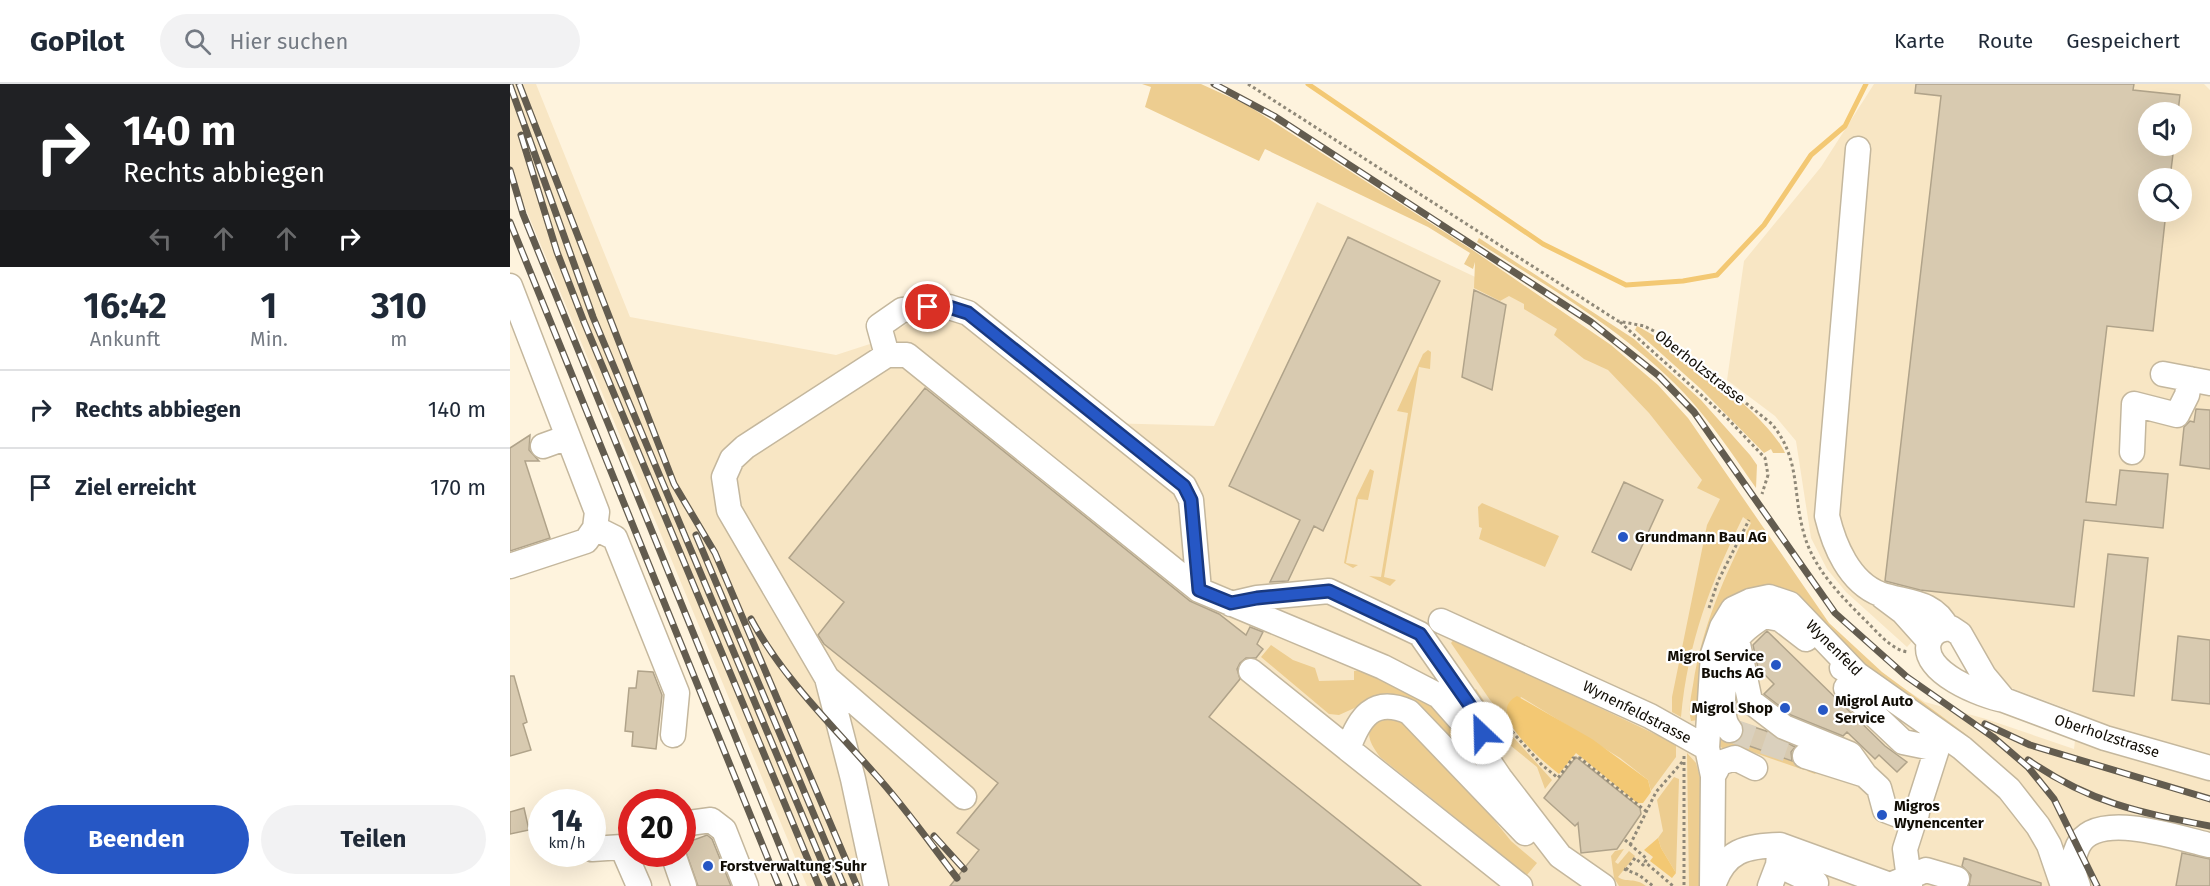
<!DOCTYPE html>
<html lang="de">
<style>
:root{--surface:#fff;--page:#f2f2f3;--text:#1f2937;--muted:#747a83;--line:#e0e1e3;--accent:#2657c5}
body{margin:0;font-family:"Fira Sans",sans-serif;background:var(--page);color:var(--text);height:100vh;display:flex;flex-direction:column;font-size:22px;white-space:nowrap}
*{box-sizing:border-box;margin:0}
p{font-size:20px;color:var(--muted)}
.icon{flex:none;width:33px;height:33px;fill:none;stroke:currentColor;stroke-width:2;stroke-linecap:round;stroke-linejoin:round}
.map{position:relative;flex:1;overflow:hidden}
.side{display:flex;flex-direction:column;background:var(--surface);width:510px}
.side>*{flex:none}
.banner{background:#202124;color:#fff;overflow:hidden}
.fabs{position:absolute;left:1628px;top:18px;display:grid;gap:12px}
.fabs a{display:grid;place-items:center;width:54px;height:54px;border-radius:50%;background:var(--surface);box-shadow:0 6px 24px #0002;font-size:30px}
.speed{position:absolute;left:18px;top:705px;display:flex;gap:12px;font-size:30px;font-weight:700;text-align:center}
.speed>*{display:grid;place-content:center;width:78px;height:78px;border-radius:50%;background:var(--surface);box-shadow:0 6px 24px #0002;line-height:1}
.speed small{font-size:15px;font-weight:400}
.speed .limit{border:9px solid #d22;background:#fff;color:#111}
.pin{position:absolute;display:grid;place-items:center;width:51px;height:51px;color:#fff;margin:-26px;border:3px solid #fff;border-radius:50%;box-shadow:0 2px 6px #0007}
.me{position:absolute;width:66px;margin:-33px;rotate:336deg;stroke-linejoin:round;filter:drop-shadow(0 0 4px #0008)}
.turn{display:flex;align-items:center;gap:21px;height:126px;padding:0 24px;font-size:27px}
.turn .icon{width:78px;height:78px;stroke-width:2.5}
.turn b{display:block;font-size:42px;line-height:51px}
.lanes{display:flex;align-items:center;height:57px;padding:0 24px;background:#0003;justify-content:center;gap:30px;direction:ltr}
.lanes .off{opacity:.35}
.eta{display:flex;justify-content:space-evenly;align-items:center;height:102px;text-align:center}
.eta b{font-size:36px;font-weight:700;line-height:42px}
.primary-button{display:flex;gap:12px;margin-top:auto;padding:12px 24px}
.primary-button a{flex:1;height:69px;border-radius:36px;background:var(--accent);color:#fff;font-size:24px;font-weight:700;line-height:69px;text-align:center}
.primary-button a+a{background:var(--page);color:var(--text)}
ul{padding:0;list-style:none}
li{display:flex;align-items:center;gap:18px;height:78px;padding:0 24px;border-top:2px solid var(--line)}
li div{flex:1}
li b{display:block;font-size:22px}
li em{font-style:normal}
header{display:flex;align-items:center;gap:36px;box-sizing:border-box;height:84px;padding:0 30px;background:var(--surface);border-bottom:2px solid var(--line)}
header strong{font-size:28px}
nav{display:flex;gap:33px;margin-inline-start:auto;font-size:21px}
.search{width:420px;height:54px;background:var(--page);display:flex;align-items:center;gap:15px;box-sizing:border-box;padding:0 21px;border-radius:33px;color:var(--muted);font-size:22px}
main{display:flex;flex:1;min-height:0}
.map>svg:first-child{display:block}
.built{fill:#f8e6c4;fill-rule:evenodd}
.green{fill:#edcd90}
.water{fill:#f3c873}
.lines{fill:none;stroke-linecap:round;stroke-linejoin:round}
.stream{stroke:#f3c873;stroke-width:5}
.building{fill:#d8cab0;stroke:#b0a38a;stroke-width:1.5}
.minor-tunnel{stroke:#dad0bd;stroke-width:24;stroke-dasharray:24 12;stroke-linecap:butt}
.minor-casing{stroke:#c4b79d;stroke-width:27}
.path{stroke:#8f8878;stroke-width:3;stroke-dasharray:3 3;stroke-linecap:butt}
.minor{stroke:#fff;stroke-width:24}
.rail-casing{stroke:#635c4f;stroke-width:7}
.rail{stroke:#fff;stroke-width:4.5;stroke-dasharray:14;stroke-linecap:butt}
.route-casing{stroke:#193980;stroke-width:15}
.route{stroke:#2657c5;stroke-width:10}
.poi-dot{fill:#2657c5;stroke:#fff;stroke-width:2}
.labels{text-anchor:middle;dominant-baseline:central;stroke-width:4.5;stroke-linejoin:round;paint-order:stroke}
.street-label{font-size:15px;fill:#110d05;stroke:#fff}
.poi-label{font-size:15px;font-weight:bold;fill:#110d05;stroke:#fff;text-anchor:start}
</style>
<header>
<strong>GoPilot</strong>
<div class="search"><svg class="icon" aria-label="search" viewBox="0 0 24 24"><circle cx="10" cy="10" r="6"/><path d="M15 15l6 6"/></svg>Hier suchen</div>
<nav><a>Karte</a><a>Route</a><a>Gespeichert</a></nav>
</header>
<main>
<section class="side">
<div class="banner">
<div class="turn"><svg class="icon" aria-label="right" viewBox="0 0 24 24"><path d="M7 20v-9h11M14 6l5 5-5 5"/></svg><div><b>140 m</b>Rechts abbiegen</div></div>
<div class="lanes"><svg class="icon off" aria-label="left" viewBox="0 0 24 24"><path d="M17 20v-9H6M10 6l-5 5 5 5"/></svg><svg class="icon off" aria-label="ahead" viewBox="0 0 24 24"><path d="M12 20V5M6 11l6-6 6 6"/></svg><svg class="icon off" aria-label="ahead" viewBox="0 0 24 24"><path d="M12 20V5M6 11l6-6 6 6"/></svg><svg class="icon" aria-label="right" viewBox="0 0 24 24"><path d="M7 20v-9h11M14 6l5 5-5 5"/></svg></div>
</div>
<div class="eta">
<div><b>16:42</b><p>Ankunft</p></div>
<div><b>1</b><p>Min.</p></div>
<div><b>310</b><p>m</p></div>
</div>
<ul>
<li><svg class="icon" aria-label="right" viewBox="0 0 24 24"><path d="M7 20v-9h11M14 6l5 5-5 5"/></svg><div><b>Rechts abbiegen</b></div><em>140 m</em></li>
<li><svg class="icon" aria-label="arrive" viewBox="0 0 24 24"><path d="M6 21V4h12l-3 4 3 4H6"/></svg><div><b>Ziel erreicht</b></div><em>170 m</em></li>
</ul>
<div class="primary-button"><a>Beenden</a><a>Teilen</a></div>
</section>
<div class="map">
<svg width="1700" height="802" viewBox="0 0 1700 802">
<rect width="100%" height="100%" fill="#fef3dd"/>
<path class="built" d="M0 0H26L120 233 326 271 363 259 424 225 454 231 595 339 704 342 807 118 1079 247 1216 391 1254 459 1322 544 1372 590 1415 618 1476 635 1564 665 1568 629 1493 601 1481 589 1470 559 1456 538 1437 530 1418 540 1397 563 1336 508 1317 485 1301 454 1286 357 1265 332 1217 296 1234 177 1311 83 1364 0H1694L1700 6V802H297L0 87ZM1638 28H1671V62H1638ZM1638 94H1671V128H1638Z"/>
<path class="green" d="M632 0H691L737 21 964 167 1101 261 1148 301 1178 334 1319 539 1372 588 1453 648 1458 652 1453 660 1417 635 1270 510 1188 636 1181 637C1178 626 1181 612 1183 601 1192 542 1215 491 1241 439L1233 433C1200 500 1178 558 1171 633L1162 628V613L1197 441 1210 415 1187 404 1192 396 1139 329 1098 286 1074 275 1044 251 1047 245 1014 225V220L999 212 990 217 964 204 965 178 963 185 954 180 960 169 918 143 755 65 749 77 635 23 641 3Z
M969 154 1124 255 1191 316 1240 371 1247 381 1246 404C1223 371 1201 338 1174 309 1115 247 1039 203 967 158Z
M1127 242C1166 262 1258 331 1275 369H1263L1261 365 1254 369 1192 306 1125 246Z
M918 266 921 268 920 285 909 283 874 493 886 496 880 502 859 492 871 493 898 329 887 327 913 270Z
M860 385 864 387 858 416 848 415 836 479 848 481 843 484 834 479 846 414Z
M972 419 1049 452 1035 483 969 455 972 444 969 443 968 423Z
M1250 524 1212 653 1308 685 1305 690 1297 687 1298 685 1294 686 1228 663 1215 666 1201 656Z
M944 555 1166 660V673L1141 707 1138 696 1110 674 1011 613 998 636 1000 641 980 616 941 559Z
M761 561 783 576 805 584 809 597 844 596V587L854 586 921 617 993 709 920 633 849 622 829 631 819 630 751 573Z
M966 605 984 632 1042 696 1035 705 1027 683 985 649 960 609Z
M878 631 896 638 960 706 1001 757 1027 779 1017 791 870 673C854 652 855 642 878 631Z
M1177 669 1186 679 1190 693 1192 802H1179Z
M1164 693 1169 695 1166 789 1151 764 1148 754 1153 747 1147 716Z
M1114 765 1105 778 1108 780 1119 767 1125 772 1108 793C1116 799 1125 793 1136 802H1109L1104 794 1101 772 1105 767Z"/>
<path class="water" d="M1007 612 1082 655 1138 696 1141 708 1133 719H1127L1066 669 1049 690C1034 678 973 629 1007 612Z
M1148 754 1151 764 1166 789 1162 794 1140 777 1143 773 1134 766Z"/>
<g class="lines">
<path class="stream" d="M798 0 1033 160 1116 201 1173 197 1207 191 1254 141 1301 71 1335 42 1356 0"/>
</g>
<path class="building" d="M1406 0H1624L1623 6 1670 11 1668 28H1638V62H1664L1660 94H1638V128H1656L1643 247 1597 242 1576 418 1606 421 1610 386 1658 390 1653 444 1574 436 1564 523 1410 506 1375 497 1431 12 1405 9Z
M838 153 930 197 813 447 804 442 778 497 760 498 790 436 719 402Z
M964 206 996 221 982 306 952 293Z
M415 304 680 517 709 530 736 551 740 543 753 548 747 560 753 565 746 574H736L730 579 727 585 730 595 699 633 911 802H440L469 766 447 749 488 699 314 560 308 551 334 518 279 474Z
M1686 325 1700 326V385L1670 381 1674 343 1680 337 1684 338Z
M20 351 19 366 29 377H15L40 454 0 467V364Z
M1114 398 1153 416 1121 486 1082 468Z
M1598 470 1638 474 1624 612 1583 607Z
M1257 547 1375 662 1397 678 1387 688 1369 671 1365 675 1337 648 1333 652 1281 631 1254 610 1264 600 1248 584 1243 561Z
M1668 552 1700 556V620L1662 616Z
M128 587 143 588 152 611 146 665 122 662 123 648 115 647 119 604H126Z
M0 592H4L17 638 13 640 21 666 0 672Z
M1232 639 1256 647 1285 663 1281 668 1282 677 1228 658 1234 647Z
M1066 673 1130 724 1131 730 1107 765 1071 769 1068 739 1065 742 1034 714Z
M14 724 19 746 0 750V728Z
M197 751 202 755 221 802H188L173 760Z
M1672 769 1700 775V802H1666Z
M1454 774 1531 799V802H1459L1461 791 1452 782Z"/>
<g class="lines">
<path class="minor-tunnel" d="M1220 646 1295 672"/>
<defs>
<path id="minor" d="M1348 65 1317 432C1324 461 1339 498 1370 510 1395 519 1424 516 1437 544
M0 202 87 428 85 444 76 457 0 482
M377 271H397L689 506 873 583 929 612 952 638 990 694 1050 772 1093 802
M1653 290 1700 299
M33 362 58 353
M1622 368 1624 320 1667 331 1677 311 1680 295
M85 444 105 454 167 609 163 651
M1373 513 1393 528 1419 557
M721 520 747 514 819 507 910 550 968 633 973 652
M931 537 1140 632 1197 664
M1228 560 1240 617 1274 643 1340 670 1355 691
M1332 584 1347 590 1336 604 1393 658 1427 665
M741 587 838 665
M317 594 454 713
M1494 616 1474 592 1450 550 1441 544C1431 545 1423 547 1419 558 1410 588 1472 612 1494 616L1595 654 1700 684
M1220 646C1205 629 1217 577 1227 556 1232 546 1245 538 1254 532L1270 535 1296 555
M1295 672 1355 691 1369 704 1375 726 1388 731 1407 729
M1203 692 1210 679 1225 674 1245 684
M172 743 179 739 201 736 214 746 236 802
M1270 761 1380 801 1416 786 1447 795
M82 765 112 763 129 802
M163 770 174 802
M1268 781 1306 799
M366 802 343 695 317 594 219 426 214 393 222 375 235 363 377 271 369 242 392 226 439 223 458 229 674 402 681 416 689 506
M1010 802 838 665C849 634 863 612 899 628L1015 749
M1202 802 1203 692 1197 664 1203 570 1212 543 1223 525 1240 517 1259 513 1280 520 1347 590 1452 664 1499 705 1528 742 1539 761 1553 802
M1203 802C1215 766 1236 762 1270 761L1268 781 1260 802
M1400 802 1395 765 1427 665V649
M1568 802C1562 786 1561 778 1568 762 1586 725 1667 754 1699 761"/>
</defs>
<use href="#minor" class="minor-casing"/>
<path class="path" d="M738 0 1108 237 1134 242 1150 250 1262 340C1291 376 1282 408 1294 450 1304 486 1332 513 1358 539 1369 550 1383 567 1399 568
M1110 238 1217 334 1255 374 1258 391 1252 410
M1199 524 1208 497 1239 436
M990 634 1032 681 1048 694 1063 674H1070L1137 728
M1174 672V802
M1115 756 1137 775 1135 778 1163 802
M1120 761 1146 708 1173 677
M1114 785 1129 791 1143 802
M1116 786 1125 774 1133 781 1135 778"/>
<use href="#minor" class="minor"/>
<defs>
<path id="rail" d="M9 0 164 400 205 469 347 802
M704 0 764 32 1081 238 1149 292 1184 328 1325 529 1397 593 1483 653 1518 683 1544 715 1587 802
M0 1 83 233 322 802
M11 51 47 168 74 238 309 802
M0 86 13 130 286 802
M0 138 269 802
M186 451 334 802
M241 535C273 594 320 639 364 689 394 722 420 759 447 794
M1475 640 1520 661 1700 715
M1518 676C1581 719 1627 728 1700 742
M424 752 454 785"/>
</defs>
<use href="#rail" class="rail-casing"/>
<use href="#rail" class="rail"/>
</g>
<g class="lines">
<defs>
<path id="route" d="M418 223H439L458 229 674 402 681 416 689 506 721 519 747 514 819 507 910 550 968 633 972 649"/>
</defs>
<use href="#route" class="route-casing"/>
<use href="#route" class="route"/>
</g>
<g class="poi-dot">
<circle cx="1113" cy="453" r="6"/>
<circle cx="1266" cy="581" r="6"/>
<circle cx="1275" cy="624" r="6"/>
<circle cx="1313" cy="626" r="6"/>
<circle cx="1372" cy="731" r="6"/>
<circle cx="198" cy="782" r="6"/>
</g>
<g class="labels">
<g class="street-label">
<text transform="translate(1190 283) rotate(38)">Oberholzstrasse</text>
<text transform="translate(1324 564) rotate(45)">Wynenfeld</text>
<text transform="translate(1127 628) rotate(27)">Wynenfeldstrasse</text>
<text transform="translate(1597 652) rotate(18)">Oberholzstrasse</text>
</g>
<g class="poi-label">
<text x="1125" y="453">Grundmann Bau AG</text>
<text x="1254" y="572" text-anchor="end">Migrol Service<tspan x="1254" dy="17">Buchs AG</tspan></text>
<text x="1325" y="617">Migrol Auto<tspan x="1325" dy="17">Service</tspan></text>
<text x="1263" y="624" text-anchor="end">Migrol Shop</text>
<text x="1384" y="722">Migros<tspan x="1384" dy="17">Wynencenter</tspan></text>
<text x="210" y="782">Forstverwaltung Suhr</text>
</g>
</g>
</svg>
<div class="fabs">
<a><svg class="icon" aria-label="sound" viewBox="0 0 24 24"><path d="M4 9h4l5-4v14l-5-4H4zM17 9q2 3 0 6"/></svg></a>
<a><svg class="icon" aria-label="search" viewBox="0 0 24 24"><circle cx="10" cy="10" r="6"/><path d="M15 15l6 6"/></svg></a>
</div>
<div class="speed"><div>14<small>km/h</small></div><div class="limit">20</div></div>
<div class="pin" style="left:418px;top:223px;background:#d93025"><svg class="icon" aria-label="arrive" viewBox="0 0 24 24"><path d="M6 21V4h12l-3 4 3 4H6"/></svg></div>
<svg class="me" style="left:972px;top:649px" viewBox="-20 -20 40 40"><circle r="19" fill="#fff"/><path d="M0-13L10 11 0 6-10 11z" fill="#2657c5"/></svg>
</div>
</main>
